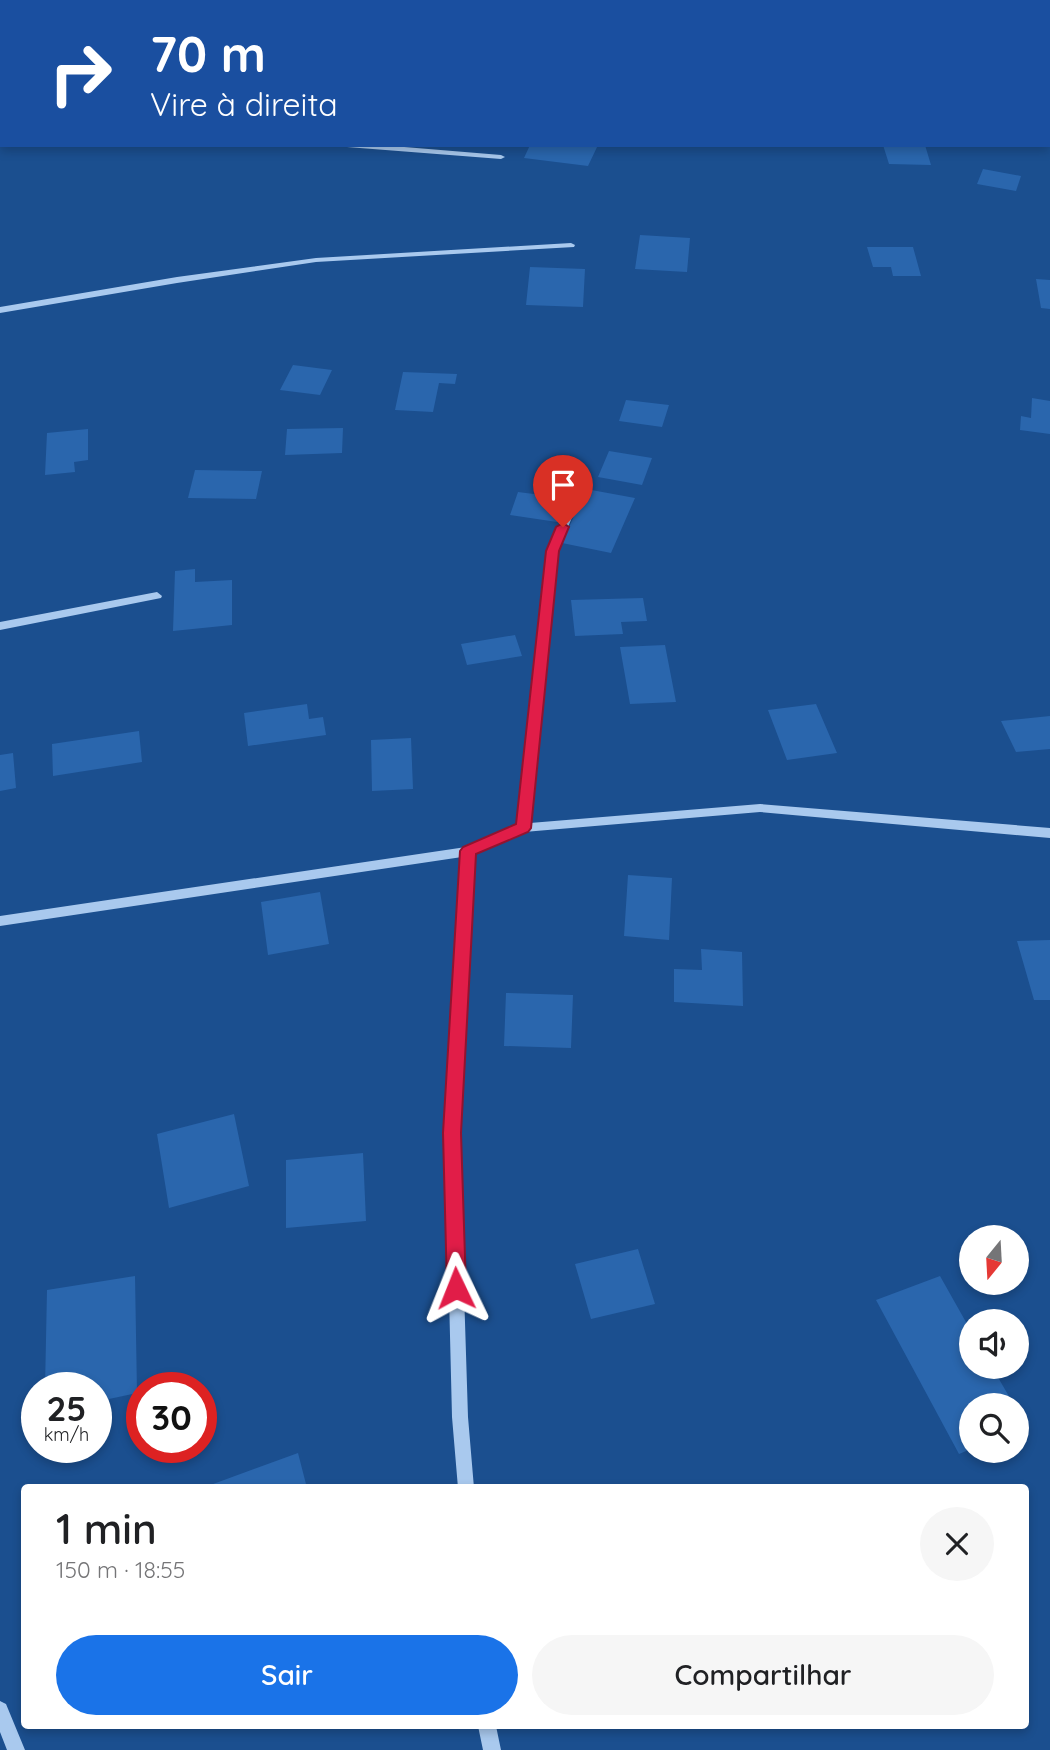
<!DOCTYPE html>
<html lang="pt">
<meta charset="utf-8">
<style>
:root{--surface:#fff;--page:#f6f6f6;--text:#202124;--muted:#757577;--accent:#1a73e8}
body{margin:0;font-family:Quicksand,sans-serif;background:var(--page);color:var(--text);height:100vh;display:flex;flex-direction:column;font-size:26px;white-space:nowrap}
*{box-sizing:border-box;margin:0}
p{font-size:23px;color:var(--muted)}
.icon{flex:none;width:38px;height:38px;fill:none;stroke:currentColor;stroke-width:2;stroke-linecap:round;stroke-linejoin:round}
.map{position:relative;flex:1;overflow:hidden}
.panel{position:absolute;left:21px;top:1484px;width:1008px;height:245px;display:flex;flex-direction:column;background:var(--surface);border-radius:7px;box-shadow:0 4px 10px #0003}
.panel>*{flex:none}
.banner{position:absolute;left:0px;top:0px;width:1050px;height:147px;box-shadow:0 4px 10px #0003;background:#1a4fa0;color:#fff;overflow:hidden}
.needle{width:46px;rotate:198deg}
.buttons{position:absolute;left:959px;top:1225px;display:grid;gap:14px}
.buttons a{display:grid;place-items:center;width:70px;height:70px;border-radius:50%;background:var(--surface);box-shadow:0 4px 10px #0003;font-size:35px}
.speed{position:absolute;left:21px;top:1372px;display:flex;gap:14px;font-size:35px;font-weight:700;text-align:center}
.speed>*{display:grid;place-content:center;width:91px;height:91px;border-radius:50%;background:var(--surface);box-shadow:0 4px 10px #0003;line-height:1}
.speed small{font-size:18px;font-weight:400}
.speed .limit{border:10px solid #d22;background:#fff;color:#111}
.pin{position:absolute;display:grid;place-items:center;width:60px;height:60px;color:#fff;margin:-72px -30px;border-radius:50% 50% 50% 0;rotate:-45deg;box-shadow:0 0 7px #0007}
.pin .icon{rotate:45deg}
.me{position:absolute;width:77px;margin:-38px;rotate:358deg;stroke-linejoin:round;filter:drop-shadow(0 0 5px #0008)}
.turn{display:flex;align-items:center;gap:24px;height:147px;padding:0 35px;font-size:32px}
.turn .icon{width:91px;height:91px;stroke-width:2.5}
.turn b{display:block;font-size:49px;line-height:60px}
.round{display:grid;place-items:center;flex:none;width:74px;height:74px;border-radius:37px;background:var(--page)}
.headline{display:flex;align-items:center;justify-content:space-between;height:119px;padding:0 35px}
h1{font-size:42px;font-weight:600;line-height:52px}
.action{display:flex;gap:14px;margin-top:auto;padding:14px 35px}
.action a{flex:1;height:80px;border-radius:42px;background:var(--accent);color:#fff;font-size:28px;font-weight:600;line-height:80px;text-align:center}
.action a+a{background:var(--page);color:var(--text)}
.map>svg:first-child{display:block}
.building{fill:#2a66ad}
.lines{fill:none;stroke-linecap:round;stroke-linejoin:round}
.minor{fill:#a9c9ee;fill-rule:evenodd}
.route{fill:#e11d48;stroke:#92132f;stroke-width:2}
</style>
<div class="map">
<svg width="1050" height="1750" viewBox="0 0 1050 1750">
<rect width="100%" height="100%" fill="#1b4f8f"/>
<path class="building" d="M530 145H598L588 166 524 158Z
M883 145H925L931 165 889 164Z
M983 169 1021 176 1016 191 977 184Z
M640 235 690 238 687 272 635 269Z
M867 247H913L921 276H893L891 267H873Z
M530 267 585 269 583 307 526 305Z
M1036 279 1050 280V309L1041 308Z
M293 365 332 370 320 395 280 390Z
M403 372 457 374 455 384 439 383 433 412 395 410Z
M1032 398 1050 401V434L1020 430 1021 416 1031 418Z
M626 400 669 405 662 427 619 421Z
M343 428 342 453 285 455 287 429Z
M88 429V460L74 462 75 472 45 475 47 433Z
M609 451 652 458 642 485 598 477Z
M195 470 262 471 256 499 188 498Z
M586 489 635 498 611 553 562 543Z
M518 492 565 498 557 522 510 515Z
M195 569V582L232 580V625L173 631 175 571Z
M643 598 647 621 621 622 623 634 575 636 571 600Z
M515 635 522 656 467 665 461 644Z
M665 645 676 702 630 704 620 647Z
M307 704 309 719 323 717 326 735 248 746 244 713Z
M816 704 837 753 787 760 768 710Z
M1050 716V749L1016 752 1001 721Z
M139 731 142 762 53 776 52 744Z
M411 738 413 789 372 791 371 740Z
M13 753 16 788 0 791V755Z
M628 875 672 878 669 940 624 936Z
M320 892 329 944 268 955 261 902Z
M1050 940V1000H1034L1017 941Z
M701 949 742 952 743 1006 674 1002V969L702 970Z
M506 993 573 995 571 1048 504 1046Z
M234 1114 249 1186 169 1208 157 1134Z
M363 1153 366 1221 286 1228V1160Z
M638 1249 655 1304 591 1319 575 1264Z
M135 1276 137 1393 109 1399V1421L96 1423V1388H45L47 1290Z
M940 1276 971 1331V1367H992L1014 1405H971V1449L959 1454 876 1300Z
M298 1453 307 1488H205V1487Z"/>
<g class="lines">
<path class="minor" d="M8 0H14L7 2Z
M702 0 721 2H704Z
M0 14H2V22H0Z
M0 116H2V120H0Z
M343 145H380L501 155 505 157 501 159 347 147Z
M571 243 575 245 574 247 316 262 177 283 0 313V307L177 277 316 258Z
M583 476 588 479 558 551 530 823 760 804 1050 828V838L760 812 524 832 474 854 459 1133 468 1417 474 1488H458L452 1417 445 1133 462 857 0 926V916L466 847 517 825 548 551 578 479Z
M157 592 162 596 161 598 0 630V622Z
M0 1701 6 1704 25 1750H7L0 1732Z
M478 1726H496L501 1750H483Z"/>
</g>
<path class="route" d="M563 523 569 527 559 551 531 828 528 832 476 854 461 1133 466 1288 463 1295 456 1297 449 1295 447 1288 443 1133 460 851 463 847 516 824 546 551 556 527Z"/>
</svg>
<div class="buttons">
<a><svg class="needle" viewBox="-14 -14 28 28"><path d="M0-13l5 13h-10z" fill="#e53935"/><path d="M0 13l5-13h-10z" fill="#757577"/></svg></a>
<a><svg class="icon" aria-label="sound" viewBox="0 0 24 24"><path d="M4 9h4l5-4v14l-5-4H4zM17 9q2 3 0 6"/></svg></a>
<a><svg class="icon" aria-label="search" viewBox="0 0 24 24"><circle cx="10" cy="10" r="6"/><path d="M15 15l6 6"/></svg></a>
</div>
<div class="speed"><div>25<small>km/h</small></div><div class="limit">30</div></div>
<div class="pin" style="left:563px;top:527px;background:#d93025"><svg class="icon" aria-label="arrive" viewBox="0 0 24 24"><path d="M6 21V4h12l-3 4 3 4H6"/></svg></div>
<svg class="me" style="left:456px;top:1288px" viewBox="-20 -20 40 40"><path d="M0-17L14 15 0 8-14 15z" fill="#e11d48" stroke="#fff" stroke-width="4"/></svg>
<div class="banner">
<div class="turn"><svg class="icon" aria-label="right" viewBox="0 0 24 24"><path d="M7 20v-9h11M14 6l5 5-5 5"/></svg><div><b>70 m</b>Vire à direita</div></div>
</div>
<section class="panel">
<div class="headline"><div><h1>1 min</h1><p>150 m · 18:55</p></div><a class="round"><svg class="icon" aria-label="close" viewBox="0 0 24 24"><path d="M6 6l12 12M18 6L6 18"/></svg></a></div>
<div class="action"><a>Sair</a><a>Compartilhar</a></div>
</section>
</div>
